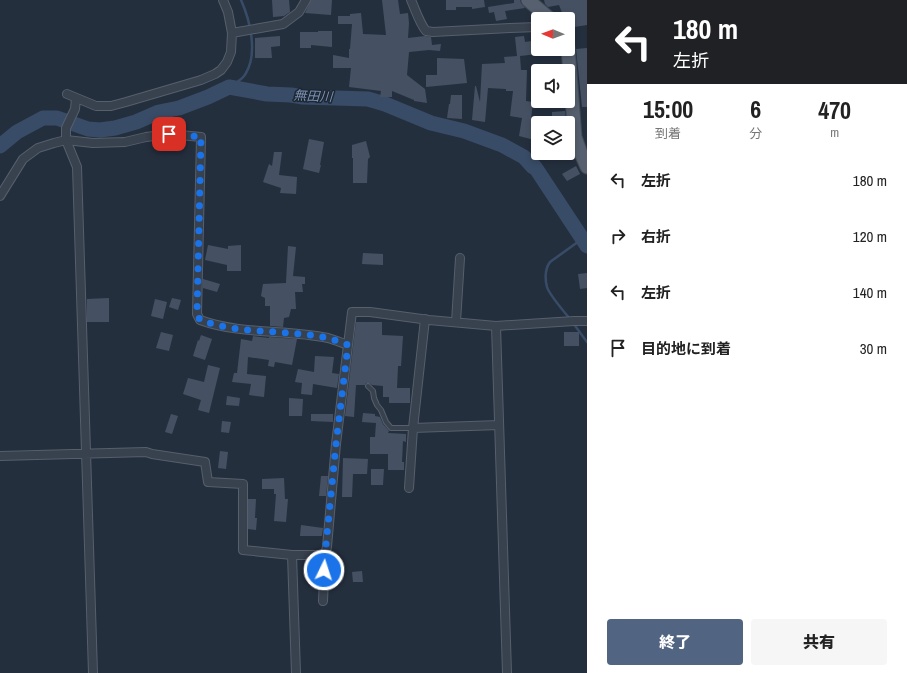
<!DOCTYPE html>
<html lang="ja">
<meta charset="utf-8">
<style>
:root{--surface:#fff;--page:#f6f6f6;--text:#222;--muted:#767676;--accent:#516482}
body{margin:0;font-family:"Archivo Narrow","Noto Sans JP",sans-serif;background:var(--page);color:var(--text);height:100vh;display:flex;flex-direction:column;font-size:15px;white-space:nowrap}
*{box-sizing:border-box;margin:0}
p{font-size:13px;color:var(--muted)}
.icon{flex:none;width:22px;height:22px;fill:none;stroke:currentColor;stroke-width:2;stroke-linecap:round;stroke-linejoin:round}
.map{position:relative;flex:1;overflow:hidden}
.details{display:flex;flex-direction:column;background:var(--surface);width:320px}
.details>*{flex:none}
.guide{background:#202124;color:#fff;overflow:hidden}
.needle{width:26px;rotate:271deg}
.controls{position:absolute;left:531px;top:12px;display:grid;gap:8px}
.controls a{display:grid;place-items:center;width:44px;height:44px;border-radius:4px;background:var(--surface);box-shadow:0 2px 6px #0003;font-size:20px}
.pin{position:absolute;display:grid;place-items:center;width:34px;height:34px;color:#fff;margin:-17px;border-radius:8px;box-shadow:0 2px 6px #0006}
.me{position:absolute;width:44px;margin:-22px;rotate:4deg;stroke-linejoin:round;filter:drop-shadow(0 0 3px #0008)}
.turn{display:flex;align-items:center;gap:14px;height:84px;padding:0 20px;font-size:18px}
.turn .icon{width:52px;height:52px;stroke-width:2.5}
.turn b{display:block;font-size:28px;line-height:34px}
.eta{display:flex;justify-content:space-evenly;align-items:center;height:68px;text-align:center}
.eta b{font-size:24px;font-weight:800;line-height:28px}
.button{display:flex;gap:8px;margin-top:auto;padding:8px 20px}
.button a{flex:1;height:46px;border-radius:4px;background:var(--accent);color:#fff;font-size:16px;font-weight:800;line-height:46px;text-align:center}
.button a+a{background:var(--page);color:var(--text)}
ul{padding:0;list-style:none}
li{display:flex;align-items:center;gap:12px;height:56px;padding:0 20px}
li div{flex:1}
li b{display:block;font-size:15px}
li em{font-style:normal}
main{display:flex;flex:1;min-height:0}
.map>svg:first-child{display:block}
.lines{fill:none;stroke-linecap:round;stroke-linejoin:round}
.stream{stroke:#394c67;stroke-width:2.5}
.river{stroke:#394c67;stroke-width:15}
.building{fill:#455162}
.lane-casing{stroke:#565f6c;stroke-width:6}
.street-casing{stroke:#565f6c;stroke-width:10}
.primary-casing{stroke:#414a57;stroke-width:15}
.lane{stroke:#38414e;stroke-width:4}
.street{stroke:#38414e;stroke-width:8}
.primary{stroke:#56606e;stroke-width:13}
.route{stroke:#1a73e8;stroke-width:7;stroke-dasharray:0 12.6}
.labels{text-anchor:middle;dominant-baseline:central;stroke-width:3;stroke-linejoin:round;paint-order:stroke}
.water-label{font-size:13px;font-style:italic;fill:#7c92b1;stroke:#1d2633}
</style>
<main>
<div class="map">
<svg width="587" height="673" viewBox="0 0 587 673">
<rect width="100%" height="100%" fill="#242f3e"/>
<g class="lines">
<path class="stream" d="M229 87C235 83 243 80 246 73 258 53 250 20 241 0
M570 319C565 313 549 294 547 287 545 279 545 269 550 262L582 239
M573 323 587 342"/>
<path class="river" d="M0 146 17 132 43 118H57L88 129 100 130 115 128 136 122 159 112 179 108 208 97 229 87 267 94 291 95 303 97 368 99 385 104 431 123 464 131 502 145 524 157 533 167H535L587 246"/>
</g>
<path class="building" d="M272 0H289L290 12 284 16 273 17Z
M311 0H332L331 15 305 13Z
M382 0H398L400 14 408 13 409 23 408 38 425 36 431 37 432 45 441 44 440 51 429 50 409 52 407 75 425 89 427 103 414 101V100L392 91V97H380L381 91 349 87 351 68H333V55L349 58V49H350L352 24H338V16H350V14L361 13 363 34 386 35Z
M446 0H484L485 7 472 9V7H456V10H446Z
M514 0H520L521 3 525 8 505 11 507 19 496 21 494 12 489 13 488 7 514 3Z
M544 0H587V25L568 28V19H565L564 14 563 15 559 5 548 7 545 4Z
M318 31H332V47L311 45V48H300V32H318Z
M280 36V46L271 47 272 58H255V38Z
M524 36 525 42 538 40V54L520 56 521 70H527L526 101 533 102 531 119H538V141L519 136 522 118 510 116 513 91H506V89L488 88 485 122 472 120 475 86H476L480 102 482 64 505 63 504 57 517 56 515 37Z
M587 48V107H582L576 49Z
M437 58 464 59 467 83 426 87V75H437Z
M451 95H462V119L447 118 449 104H450Z
M565 111 566 120 552 119V112Z
M309 139 324 142 320 165H321L319 173 303 169Z
M366 141 370 157 368 159 367 183H353V158H352V145Z
M274 152H282L279 175 297 177 296 194 280 193 281 188 263 182 269 164 272 166Z
M576 166 580 174 567 181 562 174Z
M208 245 228 249V246L241 245V271H227V265L205 260Z
M288 246 296 247 293 276 305 277V284H302L303 292H295L296 309H291L289 317 284 318 283 327 270 326V306H265V298L261 296 263 284 286 283Z
M363 253 383 254V265L362 264Z
M587 273V288L580 289 578 274Z
M203 279 220 284 217 292 203 288Z
M109 298V322H87V299Z
M172 298 181 300 178 310 169 307Z
M155 299 167 302 163 319 151 316Z
M356 322H382V335L403 336 401 366H398L397 388H410V403H389V397H383V386L372 385 369 383H366L365 385H356L354 417 345 416Z
M161 332 173 335 169 351 156 348Z
M564 332H579V346H564Z
M201 335 212 339 205 360 193 356 198 340 199 341Z
M253 336 269 338V337L297 339 292 365 275 362 274 367 268 366 269 360 248 357 247 374 266 376 264 397 249 395 251 384 232 382 234 373H237L241 339 252 341Z
M315 356 334 357 332 373 339 374 337 388 313 384 312 395 301 394 302 383 295 382 298 369 314 372Z
M208 365 220 368 209 413 198 410 201 400 183 394 188 378 204 382Z
M227 396 240 398 239 406 226 405Z
M289 398 303 399 302 416H289Z
M363 413 375 414V416L380 417 383 424 389 431 388 433 406 434V442L403 441 402 462H404V470H388V454H370V437H375L376 423 362 422Z
M171 414 178 416 172 434 165 432Z
M311 414H333V422L311 421Z
M222 421 231 422 229 433 221 432Z
M220 451 228 452 226 469 218 468Z
M343 458 368 459 367 474H353L352 497H342Z
M371 469H384L383 485H371Z
M321 476H328L326 496H319Z
M284 478 285 499H288L286 522 274 521 276 494H274V489H262V479Z
M248 499H256L255 518H257L256 530 248 529Z
M301 525 323 528 322 536H300Z
M362 571 363 582H353L352 572Z"/>
<g class="lines">
<defs>
<path id="lane" d="M368 386 373 391 374 398 377 405 381 410 386 422 391 428H413"/>
<path id="street" d="M411 0C416 11 419 22 426 31L433 32 510 28 538 27
M232 33 283 24 299 12 306 0
M67 94 96 106H111L126 102 201 80 215 74 221 70 227 62 231 52 232 33 228 12 223 0
M76 98 75 109 66 128V140L77 167 93 673
M0 196 23 159 38 148 54 143 66 140 93 143 125 142 146 137 169 134 201 137 197 314 200 320C241 335 286 329 328 338 335 340 342 343 348 345
M456 322 460 258
M496 326 507 673
M413 428 499 425
M0 456 146 452 152 454 205 462 208 482 243 484V550L292 555H325L327 547 336 444 352 312H370L429 320 496 326 574 321H587
M409 488 413 428 425 319
M292 555 296 673
M323 601 325 555"/>
<path id="primary" d="M528 0 550 19
M568 48 575 137 580 151 587 167"/>
</defs>
<use href="#lane" class="lane-casing"/>
<use href="#street" class="street-casing"/>
<use href="#primary" class="primary-casing"/>
<use href="#lane" class="lane"/>
<use href="#street" class="street"/>
<use href="#primary" class="primary"/>
</g>
<g class="lines">
<path class="route" d="M169 134 201 137 197 314 200 320C241 335 286 329 328 338 335 340 342 343 348 345L336 444 325 555 324 570"/>
</g>
<g class="labels">
<g class="water-label">
<text transform="translate(313 96) rotate(3)">無田川</text>
</g>
</g>
</svg>
<div class="controls">
<a><svg class="needle" viewBox="-14 -14 28 28"><path d="M0-13l5 13h-10z" fill="#e53935"/><path d="M0 13l5-13h-10z" fill="#767676"/></svg></a>
<a><svg class="icon" aria-label="sound" viewBox="0 0 24 24"><path d="M4 9h4l5-4v14l-5-4H4zM17 9q2 3 0 6"/></svg></a>
<a><svg class="icon" aria-label="layers" viewBox="0 0 24 24"><path d="M12 4l9 5-9 5-9-5zM3 14l9 5 9-5"/></svg></a>
</div>
<div class="pin" style="left:169px;top:134px;background:#d93025"><svg class="icon" aria-label="arrive" viewBox="0 0 24 24"><path d="M6 21V4h12l-3 4 3 4H6"/></svg></div>
<svg class="me" style="left:324px;top:570px" viewBox="-20 -20 40 40"><circle r="17" fill="#1a73e8" stroke="#fff" stroke-width="3"/><path d="M0-11L8 9 0 5-8 9z" fill="#fff"/></svg>
</div>
<section class="details">
<div class="guide">
<div class="turn"><svg class="icon" aria-label="left" viewBox="0 0 24 24"><path d="M17 20v-9H6M10 6l-5 5 5 5"/></svg><div><b>180 m</b>左折</div></div>
</div>
<div class="eta">
<div><b>15:00</b><p>到着</p></div>
<div><b>6</b><p>分</p></div>
<div><b>470</b><p>m</p></div>
</div>
<ul>
<li><svg class="icon" aria-label="left" viewBox="0 0 24 24"><path d="M17 20v-9H6M10 6l-5 5 5 5"/></svg><div><b>左折</b></div><em>180 m</em></li>
<li><svg class="icon" aria-label="right" viewBox="0 0 24 24"><path d="M7 20v-9h11M14 6l5 5-5 5"/></svg><div><b>右折</b></div><em>120 m</em></li>
<li><svg class="icon" aria-label="left" viewBox="0 0 24 24"><path d="M17 20v-9H6M10 6l-5 5 5 5"/></svg><div><b>左折</b></div><em>140 m</em></li>
<li><svg class="icon" aria-label="arrive" viewBox="0 0 24 24"><path d="M6 21V4h12l-3 4 3 4H6"/></svg><div><b>目的地に到着</b></div><em>30 m</em></li>
</ul>
<div class="button"><a>終了</a><a>共有</a></div>
</section>
</main>
